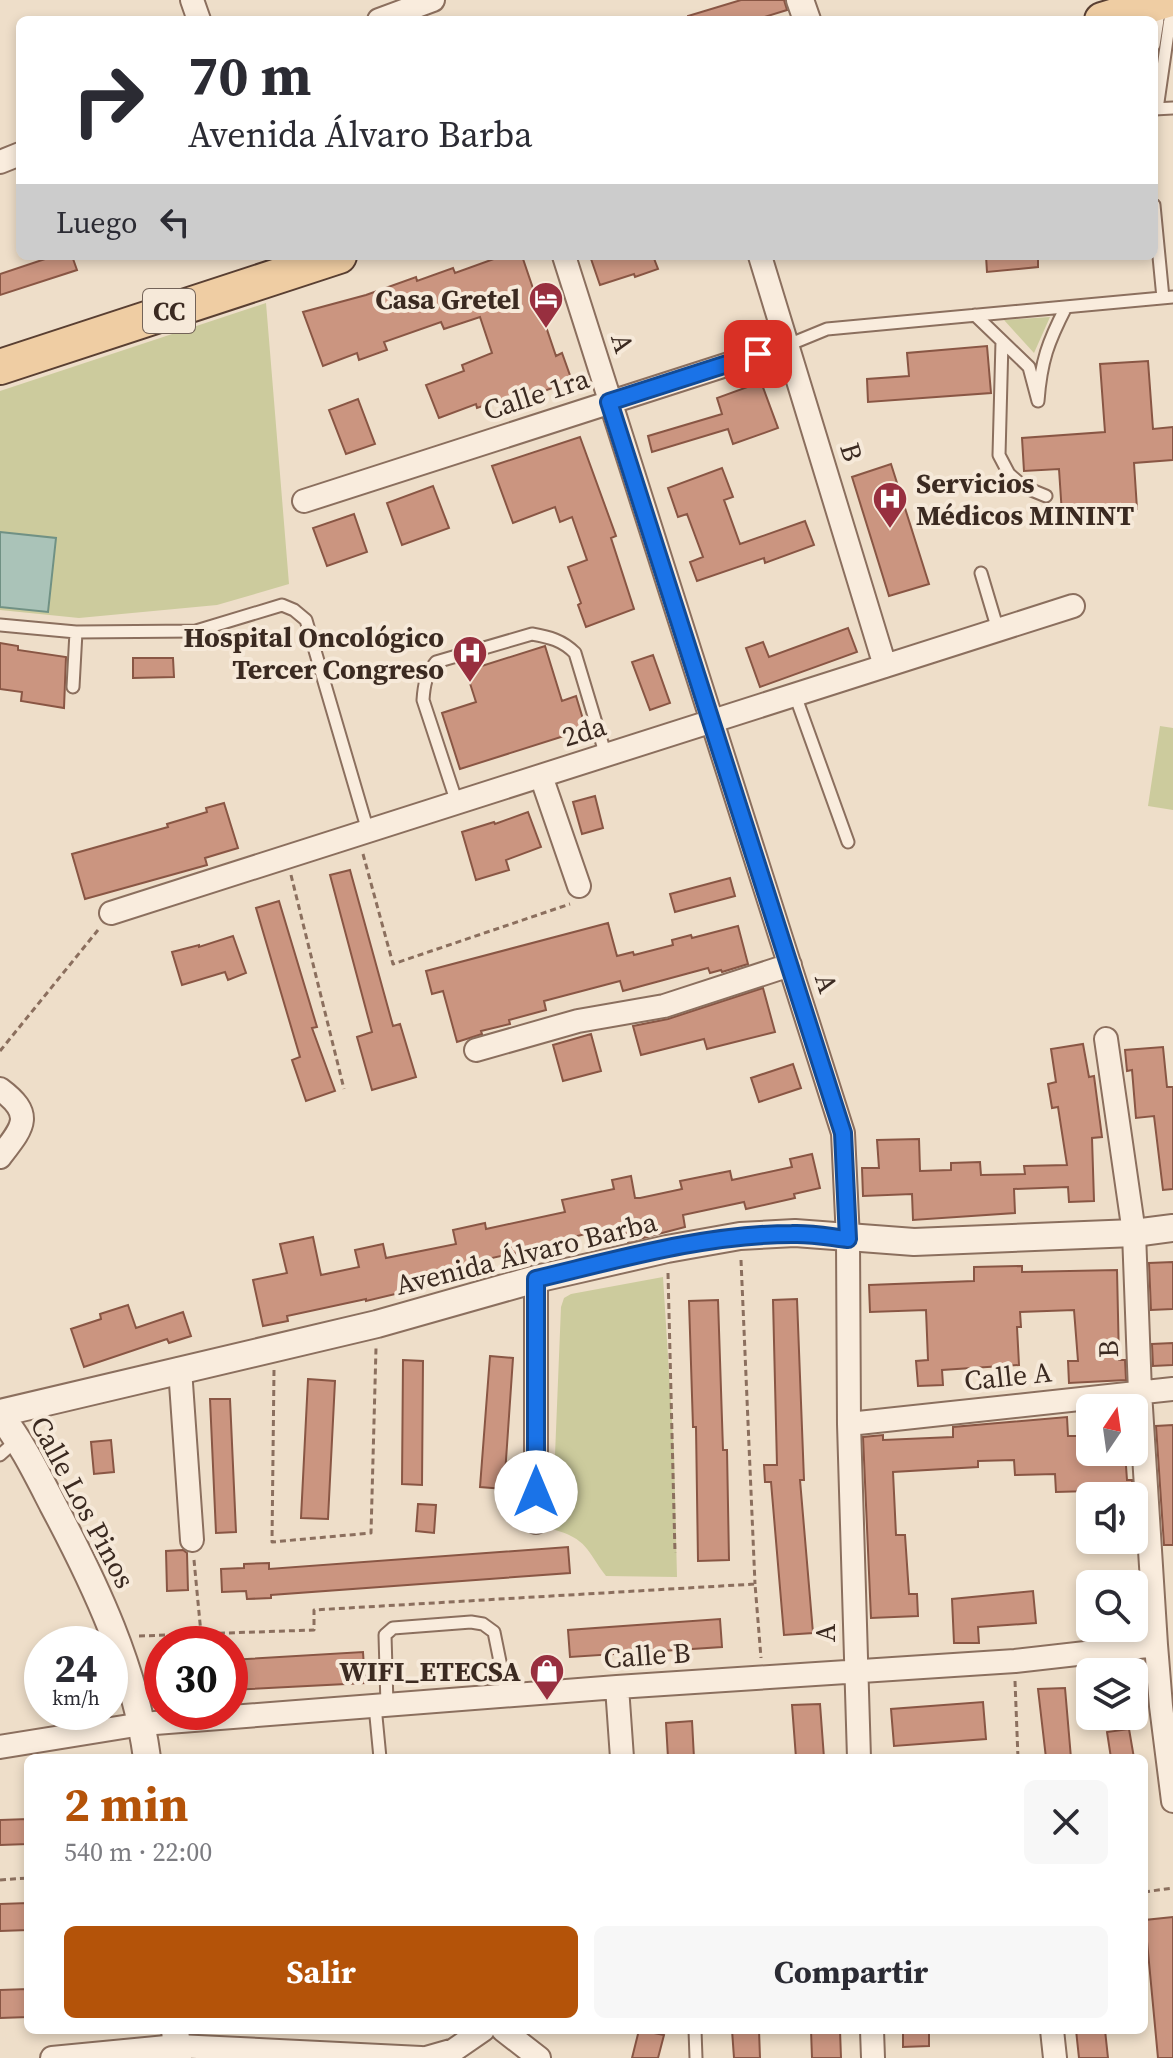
<!DOCTYPE html>
<html lang="es">
<meta charset="utf-8">
<style>
:root{--surface:#fff;--page:#f7f7f7;--text:#2b2b33;--muted:#7c7c81;--accent:#b45309}
body{margin:0;font-family:"Source Serif 4",serif;background:var(--page);color:var(--text);height:100vh;display:flex;flex-direction:column;font-size:30px;white-space:nowrap}
*{box-sizing:border-box;margin:0}
p{font-size:26px;color:var(--muted)}
.icon{flex:none;width:44px;height:44px;fill:none;stroke:currentColor;stroke-width:2;stroke-linecap:round;stroke-linejoin:round}
.map{position:relative;flex:1;overflow:hidden}
.side{position:absolute;left:24px;top:1754px;width:1124px;height:280px;display:flex;flex-direction:column;background:var(--surface);border-radius:12px;box-shadow:0 4px 12px #0003}
.side>*{flex:none}
.hud{position:absolute;left:16px;top:16px;width:1142px;height:244px;border-radius:12px;box-shadow:0 4px 12px #0003;background:#fff;color:var(--text);overflow:hidden}
.needle{width:52px;rotate:13deg}
.buttons{position:absolute;left:1076px;top:1394px;display:grid;gap:16px}
.buttons a{display:grid;place-items:center;width:72px;height:72px;border-radius:12px;background:var(--surface);box-shadow:0 4px 12px #0003;font-size:40px}
.speed{position:absolute;left:24px;top:1626px;display:flex;gap:16px;font-size:40px;font-weight:700;text-align:center}
.speed>*{display:grid;place-content:center;width:104px;height:104px;border-radius:50%;background:var(--surface);box-shadow:0 4px 12px #0003;line-height:1}
.speed small{font-size:20px;font-weight:400}
.speed .limit{border:12px solid #d22;background:#fff;color:#111}
.pin{position:absolute;display:grid;place-items:center;width:68px;height:68px;color:#fff;margin:-34px;border-radius:16px;box-shadow:0 4px 12px #0006}
.me{position:absolute;width:88px;margin:-44px;rotate:0deg;stroke-linejoin:round;filter:drop-shadow(0 0 6px #0008)}
.turn{display:flex;align-items:center;gap:28px;height:168px;padding:0 40px;font-size:36px}
.turn .icon{width:104px;height:104px;stroke-width:2.5}
.turn b{display:block;font-size:56px;line-height:68px}
.then{display:flex;align-items:center;height:76px;padding:0 40px;background:#0003;gap:16px;font-size:30px}
.round{display:grid;place-items:center;flex:none;width:84px;height:84px;border-radius:12px;background:var(--page)}
.head{display:flex;align-items:center;justify-content:space-between;height:136px;padding:0 40px}
h1{font-size:48px;font-weight:700;line-height:60px;color:var(--accent)}
.cta{display:flex;gap:16px;margin-top:auto;padding:16px 40px}
.cta a{flex:1;height:92px;border-radius:12px;background:var(--accent);color:#fff;font-size:32px;font-weight:700;line-height:92px;text-align:center}
.cta a+a{background:var(--page);color:var(--text)}
.map>svg:first-child{display:block}
.green{fill:#cccb9d}
.water{fill:#aac3b8;stroke:#709184;stroke-width:2}
.building{fill:#cb9580;stroke:#895644;stroke-width:2}
.lines{fill:none;stroke-linecap:round;stroke-linejoin:round}
.service-casing{stroke:#8b6f5e;stroke-width:15}
.minor-casing{stroke:#8b6f5e;stroke-width:26}
.tertiary-casing{stroke:#8b6f5e;stroke-width:30}
.primary-casing{stroke:#593f32;stroke-width:38}
.path{stroke:#8b6f5e;stroke-width:3;stroke-dasharray:6 4;stroke-linecap:butt}
.service{stroke:#f9ecdd;stroke-width:11}
.minor{stroke:#f9ecdd;stroke-width:22}
.tertiary{stroke:#f9ecdd;stroke-width:26}
.primary{stroke:#efcda3;stroke-width:34}
.route-casing{stroke:#114b97;stroke-width:20}
.route{stroke:#1a73e8;stroke-width:14}
.labels{text-anchor:middle;dominant-baseline:central;stroke-width:8;stroke-linejoin:round;paint-order:stroke}
.shield{fill:#f6e9d9;stroke:#736358;stroke-width:2}
.shield-label{font-size:26px;font-weight:bold;fill:#3b2a21}
.poi-label{font-size:28px;font-weight:bold;fill:#3b2a21;stroke:#f6e9d9;text-anchor:end}
.street-label{font-size:28px;fill:#3b2a21;stroke:#f6e9d9}
</style>
<div class="map">
<svg width="1173" height="2058" viewBox="0 0 1173 2058">
<rect width="100%" height="100%" fill="#eedec9"/>
<path class="green" d="M266 303 289 584 217 605 79 618 0 610V391Z
M1050 317 1034 353 1004 320Z
M1160 726 1173 728V810L1148 806Z
M663 1277 674 1453 677 1577 606 1576C586 1550 588 1539 552 1529L561 1307 564 1298 571 1294Z"/>
<path class="water" d="M0 532 56 538 48 612 0 607Z"/>
<path class="building" d="M741 0H784L787 10 755 20H688V16Z
M54 256H72L77 270 0 295V274Z
M502 256H522L556 356 562 353 572 381 511 403 509 397 477 408 476 404 439 418 426 385 464 371 462 365 492 353 480 317 444 329 441 322 384 342 387 350 359 360 357 353 323 366 303 312 366 295 416 277 417 281 453 268 455 273Z
M590 256H653L658 269 635 277 634 274 600 285Z
M986 256H1038V267L987 272Z
M987 346 991 393 868 402 867 379 909 376 907 353Z
M1148 361 1153 429 1173 427V460L1134 463 1137 509 1062 514 1059 469 1024 471 1022 438 1105 432 1100 364Z
M761 382 778 428 733 444 728 429 652 452 648 436 722 414 717 398Z
M358 399 375 444 346 454 329 410Z
M580 437 616 536 611 538 634 609 586 627 578 605 581 603 568 567 587 560 572 517 560 522 555 507 513 523 492 466Z
M891 464 929 584 889 596 852 477Z
M722 468 733 497 724 500 740 544 805 521 814 545 765 563 764 558 697 581 690 562 703 557 687 514 678 517 668 488Z
M433 486 449 528 402 545 387 503Z
M354 514 367 552 327 566 313 528Z
M848 628 857 652 760 687 746 648 763 642 769 657Z
M0 643 18 646V650L66 657 64 708 21 701 22 692 0 689Z
M545 646 562 701 576 696 586 729 460 769 442 713 476 702 466 671Z
M653 655 670 703 650 710 632 662Z
M133 658H173L174 677 133 678Z
M595 796 603 828 582 834 573 802Z
M224 803 238 848 205 858 207 865 85 899 72 854 168 827 167 824 207 812 206 808Z
M528 812 541 847 506 860 509 870 476 880 462 832 494 822 495 824Z
M350 870 393 1026 400 1024 416 1077 372 1090 357 1037 372 1032 330 875Z
M730 878 735 896 675 912 670 894Z
M279 901 317 1027 312 1028 335 1091 306 1101 292 1060 300 1057 256 908Z
M608 923 617 956 633 952 634 955 673 945 672 940 691 935 692 938 738 926 748 964 722 972 721 970 710 973 708 968 623 991 620 981 544 1001 546 1010 509 1020 510 1024 481 1031 482 1034 457 1042 443 991 432 994 426 971Z
M233 936 246 973 228 980 225 972 182 985 172 952 199 945V947Z
M763 988 775 1032 707 1049 704 1039 641 1055 633 1026 668 1019Z
M591 1034 601 1071 563 1081 553 1045Z
M1083 1044 1089 1077 1094 1076 1102 1137 1092 1138 1094 1201 1069 1202 1068 1187 1014 1189 1015 1213 913 1220 912 1194 863 1196 862 1168H879L877 1140 919 1139 920 1171 951 1170V1163L980 1162 981 1175 1025 1174 1024 1166 1067 1165 1058 1107 1052 1108 1048 1084 1056 1082 1051 1049Z
M1163 1047 1167 1087H1173V1189L1163 1190 1154 1116 1136 1118 1132 1070 1127 1071 1125 1050Z
M793 1064 801 1088 759 1102 751 1078Z
M812 1154 820 1188 794 1194 795 1198 746 1209 744 1202 683 1215 685 1227 628 1242 624 1225 560 1240 563 1253 517 1263 515 1253 451 1267 454 1280 366 1301V1299L287 1316 288 1321 263 1326 253 1280 287 1273 280 1244 313 1237 321 1275 359 1267 355 1250 383 1244 386 1258 456 1244 453 1230 485 1223 486 1229 565 1212 562 1200 614 1189 612 1180 631 1176 635 1198H640L682 1189 680 1181 730 1171 732 1180 792 1167 790 1159Z
M1173 1262V1309L1151 1310 1149 1263Z
M1022 1266V1272L1117 1270 1119 1360H1125L1126 1380 1069 1383 1068 1361H1078L1074 1310 1020 1312 1021 1327H1017L1019 1365 942 1370 943 1385 918 1386 916 1361 928 1360 926 1310 870 1312 869 1285 974 1281V1267Z
M797 1299 804 1480H800L813 1633 784 1635 771 1482H765L764 1465H777L773 1300Z
M718 1300 723 1450H727L729 1560 698 1561 696 1427H693L689 1301Z
M128 1305 136 1328 183 1312 191 1336 169 1343 167 1339 84 1367 71 1329 101 1319 100 1314Z
M1173 1343V1365L1153 1366 1152 1344Z
M490 1356 513 1358 504 1489 480 1487Z
M403 1360 423 1361 422 1485 402 1484Z
M308 1379 335 1381 328 1519 301 1518Z
M210 1399H230L236 1532 216 1533Z
M1067 1417 1068 1436H1090V1452H1125L1127 1480H1132L1133 1496H1090V1491L1056 1492 1055 1474 1015 1475 1014 1460 978 1461V1467L893 1472 896 1535H905L909 1594H917L918 1616 871 1618 863 1437 883 1435V1440L953 1437V1427Z
M1173 1425V1545H1164L1156 1426Z
M111 1440 114 1472 94 1474 91 1442Z
M418 1504 436 1505 434 1533 416 1531Z
M568 1547 570 1573 271 1595V1598L247 1599 246 1591 222 1592 221 1569 244 1568V1564L269 1563V1569Z
M183 1550 187 1553 188 1590 167 1591 166 1551Z
M1033 1591 1036 1623 978 1627 979 1643H954L952 1599Z
M720 1619 722 1647 570 1657 568 1630Z
M363 1652 365 1683 230 1690V1660Z
M1065 1688 1071 1758H1046L1038 1689Z
M983 1702 986 1739 894 1746 891 1709Z
M820 1704 824 1758H796L792 1705Z
M692 1721 694 1758H668L666 1723Z
M1129 1729 1134 1758H1111L1107 1732Z
M28 1819V1844L0 1845V1820Z
M28 1903V1930L0 1931V1904Z
M1173 1917V2058H1158L1145 1920Z
M28 1989V2017L0 2018V1990Z
M639 2030 664 2035 658 2058H632Z
M732 2030H759L760 2058H734Z
M811 2030H840L841 2058H812Z
M903 2030H929V2046L903 2047Z
M1076 2030H1105L1108 2058H1079Z"/>
<g class="lines">
<defs>
<path id="service" d="M1154 45 1160 7
M1154 109 1173 108
M1157 109 1172 5
M1154 205 1163 298
M975 315 1029 367 1038 401C1041 361 1048 342 1066 307
M1002 341 999 455 1009 474 1024 487 1046 496
M788 345 827 329 1173 297
M981 573 998 630
M0 625 76 632 196 631 282 605 294 610 306 620 368 831
M73 687 76 632
M795 695 848 842
M457 803 423 700C424 685 426 674 436 662L532 634C549 637 562 640 575 653L606 756
M0 1455 18 1439
M387 1705 385 1635 393 1628 471 1622 483 1624 494 1632 507 1696
M375 1706 380 1758
M695 2030 696 2058"/>
<path id="minor" d="M192 0 199 20
M379 20 433 0
M0 162 20 154
M564 256 843 1133 848 1239 849 1424 859 1758
M760 256 885 666
M304 501 788 345
M541 776 579 886
M111 913 1073 606
M1106 1039 1134 1233 1140 1392 1156 1645 1161 1706 1173 1801
M476 1050 578 1021 664 1006 790 965
M0 1089C35 1115 23 1127 0 1157
M180 1369 192 1540
M849 1424 1173 1389
M536 1522V1279
M617 1687 622 1758
M0 1747 142 1724 617 1687 1015 1661 1156 1645
M503 2030 539 2058
M872 2030 873 2058
M1052 2030 1055 2058
M52 2058 177 2046 421 2058
M426 2058 454 2050 483 2030"/>
<path id="tertiary" d="M800 0 807 20
M0 1413 377 1324 536 1279 667 1249 740 1236 795 1233 914 1242 1134 1233 1173 1228
M0 1415C22 1443 37 1474 53 1505 95 1584 135 1668 147 1758
M175 2030 178 2058"/>
<path id="primary" d="M1102 20 1167 0
M0 367 339 256"/>
</defs>
<use href="#service" class="service-casing"/>
<use href="#minor" class="minor-casing"/>
<use href="#tertiary" class="tertiary-casing"/>
<use href="#primary" class="primary-casing"/>
<path class="path" d="M363 854 393 964 570 904
M291 875 344 1089
M0 1051 98 930
M741 1260 755 1584
M668 1273 675 1553
M274 1370 272 1542 371 1533 376 1348
M194 1560 202 1644
M139 1636 314 1630V1610L755 1584 761 1658
M1015 1681 1018 1758
M0 1880 28 1878
M1144 1892 1173 1888"/>
<use href="#service" class="service"/>
<use href="#minor" class="minor"/>
<use href="#tertiary" class="tertiary"/>
<use href="#primary" class="primary"/>
</g>
<g class="lines">
<defs>
<path id="route" d="M536 1492V1279C620 1259 706 1234 792 1234 811 1233 830 1237 848 1239L843 1133 609 402 758 354"/>
</defs>
<use href="#route" class="route-casing"/>
<use href="#route" class="route"/>
</g>
<defs>
<symbol id="hotel-pin" viewBox="-11 -11 22 30"><path d="M0 17L-7.5 6A9.5 9.5 0 1 1 7.5 6Z" fill="#982f3f" stroke="#f6e9d9"/><path d="M-6-4.5h1.5V1H6V5H4.5V3h-9V5H-6ZM-4 0a1.8 1.8 0 1 1 3.6 0ZM.5 0V-2.5h3Q6-2.5 6 0Z" fill="#fff"/></symbol>
<symbol id="hospital-pin" viewBox="-11 -11 22 30"><path d="M0 17L-7.5 6A9.5 9.5 0 1 1 7.5 6Z" fill="#982f3f" stroke="#f6e9d9"/><path d="M-5-5h3v3.5h4V-5h3V5h-3V1.5h-4V5h-3Z" fill="#fff"/></symbol>
<symbol id="shop-pin" viewBox="-11 -11 22 30"><path d="M0 17L-7.5 6A9.5 9.5 0 1 1 7.5 6Z" fill="#982f3f" stroke="#f6e9d9"/><path d="M-5-2.5h2.3a2.7 3.5 0 0 1 5.4 0H5L5.5 6h-11ZM-1.5-2.5h3a1.5 2.3 0 0 0-3 0Z" fill="#fff"/></symbol>
</defs>
<g fill-rule="evenodd">
<use href="#hotel-pin" x="526" y="279" width="40" height="54"/>
<use href="#hospital-pin" x="870" y="479" width="40" height="54"/>
<use href="#hospital-pin" x="450" y="633" width="40" height="54"/>
<use href="#shop-pin" x="527" y="1651" width="40" height="54"/>
</g>
<g class="labels">
<rect class="shield" x="143" y="289" width="52" height="44" rx="6"/>
<g class="shield-label">
<text x="169" y="311">CC</text>
</g>
<g class="poi-label">
<text x="520" y="299">Casa Gretel</text>
<text x="916" y="483" text-anchor="start">Servicios<tspan x="916" dy="32">Médicos MININT</tspan></text>
<text x="444" y="637">Hospital Oncológico<tspan x="444" dy="32">Tercer Congreso</tspan></text>
<text x="521" y="1671">WIFI_ETECSA</text>
</g>
<g class="street-label">
<text transform="translate(623 343) rotate(73)">A</text>
<text transform="translate(536 394) rotate(-18)">Calle 1ra</text>
<text transform="translate(852 452) rotate(73)">B</text>
<text transform="translate(584 731) rotate(-17)">2da</text>
<text transform="translate(827 983) rotate(72)">A</text>
<text transform="translate(526 1253) rotate(-14)">Avenida Álvaro Barba</text>
<text transform="translate(1108 1349) rotate(-92)">B</text>
<text transform="translate(1008 1376) rotate(-6)">Calle A</text>
<text transform="translate(83 1502) rotate(62)">Calle Los Pinos</text>
<text transform="translate(825 1633) rotate(-90)">A</text>
<text transform="translate(647 1655) rotate(-4)">Calle B</text>
</g>
</g>
</svg>
<div class="buttons">
<a><svg class="needle" viewBox="-14 -14 28 28"><path d="M0-13l5 13h-10z" fill="#e53935"/><path d="M0 13l5-13h-10z" fill="#7c7c81"/></svg></a>
<a><svg class="icon" aria-label="sound" viewBox="0 0 24 24"><path d="M4 9h4l5-4v14l-5-4H4zM17 9q2 3 0 6"/></svg></a>
<a><svg class="icon" aria-label="search" viewBox="0 0 24 24"><circle cx="10" cy="10" r="6"/><path d="M15 15l6 6"/></svg></a>
<a><svg class="icon" aria-label="layers" viewBox="0 0 24 24"><path d="M12 4l9 5-9 5-9-5zM3 14l9 5 9-5"/></svg></a>
</div>
<div class="speed"><div>24<small>km/h</small></div><div class="limit">30</div></div>
<div class="pin" style="left:758px;top:354px;background:#d93025"><svg class="icon" aria-label="arrive" viewBox="0 0 24 24"><path d="M6 21V4h12l-3 4 3 4H6"/></svg></div>
<svg class="me" style="left:536px;top:1492px" viewBox="-20 -20 40 40"><circle r="19" fill="#fff"/><path d="M0-13L10 11 0 6-10 11z" fill="#1a73e8"/></svg>
<div class="hud">
<div class="turn"><svg class="icon" aria-label="right" viewBox="0 0 24 24"><path d="M7 20v-9h11M14 6l5 5-5 5"/></svg><div><b>70 m</b>Avenida Álvaro Barba</div></div>
<div class="then">Luego<svg class="icon" aria-label="left" viewBox="0 0 24 24"><path d="M17 20v-9H6M10 6l-5 5 5 5"/></svg></div>
</div>
<section class="side">
<div class="head"><div><h1>2 min</h1><p>540 m · 22:00</p></div><a class="round"><svg class="icon" aria-label="close" viewBox="0 0 24 24"><path d="M6 6l12 12M18 6L6 18"/></svg></a></div>
<div class="cta"><a>Salir</a><a>Compartir</a></div>
</section>
</div>
